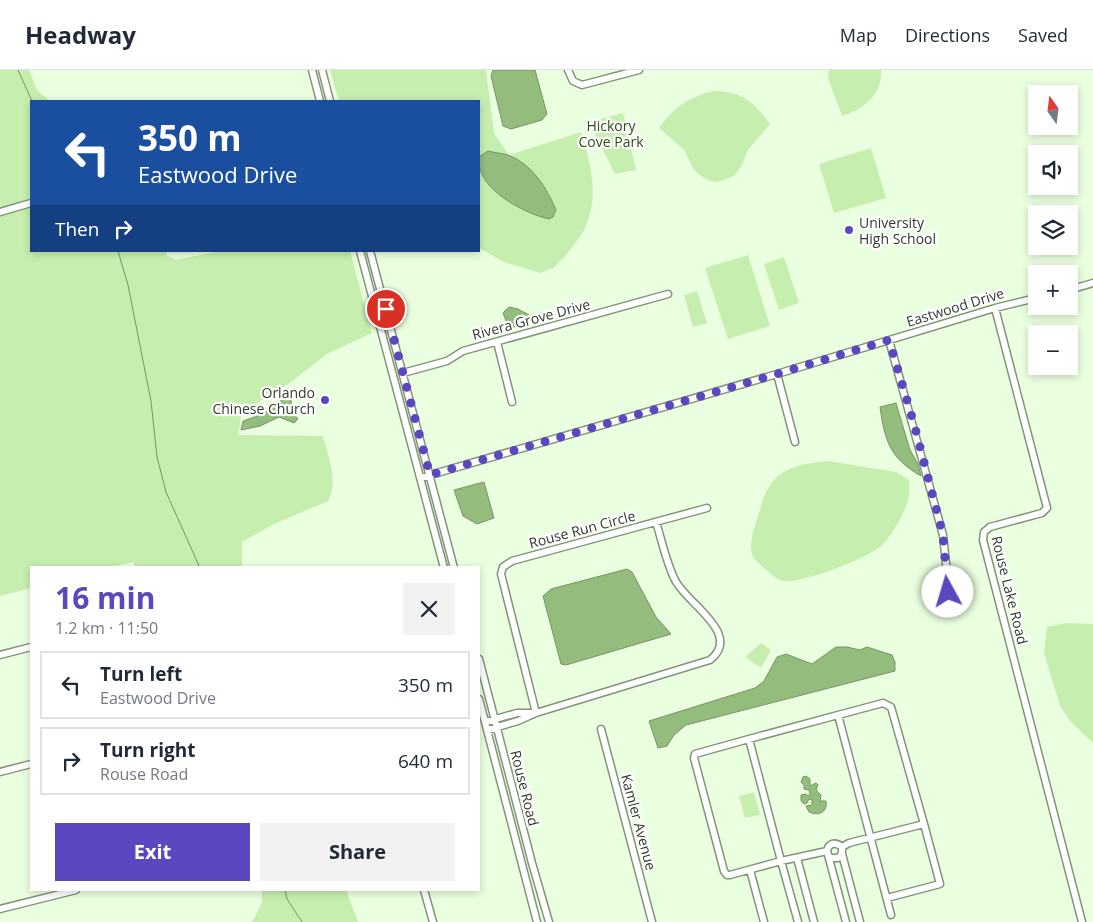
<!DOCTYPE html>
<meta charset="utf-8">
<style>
:root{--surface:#fff;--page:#f2f2f3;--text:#1f2937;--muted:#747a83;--line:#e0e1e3;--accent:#5b48c0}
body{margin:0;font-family:"Open Sans",sans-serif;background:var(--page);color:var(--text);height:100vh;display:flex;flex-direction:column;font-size:19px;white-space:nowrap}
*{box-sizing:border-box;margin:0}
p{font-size:16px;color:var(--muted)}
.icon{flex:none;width:28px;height:28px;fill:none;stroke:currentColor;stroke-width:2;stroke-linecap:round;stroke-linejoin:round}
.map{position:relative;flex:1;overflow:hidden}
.side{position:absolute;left:30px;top:496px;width:450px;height:325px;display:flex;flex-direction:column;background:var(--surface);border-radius:0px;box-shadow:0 2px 8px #0003}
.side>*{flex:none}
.banner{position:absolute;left:30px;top:30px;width:450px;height:152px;border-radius:0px;box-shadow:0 2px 8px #0003;background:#1a4fa0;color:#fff;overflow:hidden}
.needle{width:32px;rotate:346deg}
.controls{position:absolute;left:1028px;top:15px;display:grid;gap:10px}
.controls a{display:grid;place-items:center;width:50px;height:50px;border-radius:0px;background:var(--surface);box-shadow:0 2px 8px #0003;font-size:25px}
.pin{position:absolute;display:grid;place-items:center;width:42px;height:42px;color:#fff;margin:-21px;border:2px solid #fff;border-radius:50%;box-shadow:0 1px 5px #0007}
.me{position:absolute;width:55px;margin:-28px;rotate:354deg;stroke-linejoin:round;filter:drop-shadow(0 0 4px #0008)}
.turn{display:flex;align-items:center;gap:18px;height:105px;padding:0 25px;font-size:22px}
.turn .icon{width:65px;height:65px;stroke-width:2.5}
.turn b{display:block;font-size:35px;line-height:42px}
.then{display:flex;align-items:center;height:48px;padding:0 25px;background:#0003;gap:10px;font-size:19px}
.round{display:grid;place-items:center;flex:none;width:52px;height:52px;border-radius:0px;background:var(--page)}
.head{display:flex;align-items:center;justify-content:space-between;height:85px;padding:0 25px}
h1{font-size:30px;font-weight:700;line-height:38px;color:var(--accent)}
.cta{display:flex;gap:10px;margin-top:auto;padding:10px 25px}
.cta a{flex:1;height:58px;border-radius:0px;background:var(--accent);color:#fff;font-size:20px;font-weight:700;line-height:58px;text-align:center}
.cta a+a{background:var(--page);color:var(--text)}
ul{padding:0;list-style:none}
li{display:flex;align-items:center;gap:15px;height:68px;margin:0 10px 8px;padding:0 15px;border:2px solid var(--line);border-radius:0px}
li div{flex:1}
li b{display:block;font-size:19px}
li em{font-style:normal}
header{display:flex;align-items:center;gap:30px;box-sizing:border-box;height:70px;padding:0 25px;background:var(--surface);border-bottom:1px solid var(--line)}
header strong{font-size:24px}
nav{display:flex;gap:28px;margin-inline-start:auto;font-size:18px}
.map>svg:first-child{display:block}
.green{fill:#c6efaf}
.water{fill:#94bd7d;stroke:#769565}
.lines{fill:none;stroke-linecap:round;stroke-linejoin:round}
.stream{stroke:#769565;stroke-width:1}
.minor-casing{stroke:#829578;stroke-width:9}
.minor{stroke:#fff;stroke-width:6}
.route{stroke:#5b48c0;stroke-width:9;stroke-dasharray:0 16.2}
.poi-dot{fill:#5b48c0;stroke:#fff;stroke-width:2}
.labels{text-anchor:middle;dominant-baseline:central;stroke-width:4.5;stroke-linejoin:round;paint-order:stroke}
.park-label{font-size:14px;fill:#2c510e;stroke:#fff}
.poi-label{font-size:14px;fill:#31392d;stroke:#fff;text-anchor:start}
.street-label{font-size:14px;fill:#31392d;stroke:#fff}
</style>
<header>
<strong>Headway</strong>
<nav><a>Map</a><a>Directions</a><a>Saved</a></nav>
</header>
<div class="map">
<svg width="1093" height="852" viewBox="0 0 1093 852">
<rect width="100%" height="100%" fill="#eaffdf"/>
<path class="green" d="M0 0H29L37 20 50 31H31V181H166L167 186 176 190 220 181H350L372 263 327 284 287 315 242 342 238 365 323 366C328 387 339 411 328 431L272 455 242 472V497H135L133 492 111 497 31 498V518L0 526Z
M330 0H486L494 63 509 85 581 62C590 91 599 124 587 153 583 166 571 178 563 189L558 192V194L553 198 540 203 504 192 479 178V96C489 124 521 143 549 149L553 147 549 123 530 100 509 86H480L479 90V31H339Z
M829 0H881C883 24 863 40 842 46L828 8Z
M713 21C742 21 754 32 770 54L748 80 741 97 734 106 718 112 710 111 698 104 693 98 684 80 659 58C673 38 689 27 713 21Z
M623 43 636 100 615 104 589 52Z
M871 78 886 128 834 143 819 94Z
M748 185 770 256 728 269 705 198Z
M784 187 799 233 779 240 764 194Z
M697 221 707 253 693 257 684 225Z
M828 391 896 402 909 410C909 415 910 420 909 425 907 440 893 464 882 475 870 488 801 514 783 511 775 509 770 503 764 498 757 492 751 487 751 477 751 464 758 448 761 436 772 398 794 395 828 391Z
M1066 553 1093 554V673L1071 652 1060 636 1044 583 1047 557Z
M761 573 771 580 761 598 745 587Z
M754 722 760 745 745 748 739 726Z
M262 820H346L358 852H252L262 833Z"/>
<path class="water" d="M493 0H535L547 44 542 50 511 59 503 56 491 6Z
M488 81C495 83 502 83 508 85 532 94 547 118 556 140L553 147 549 149C525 144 472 117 480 86Z
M509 237 518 239 542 252C531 249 517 252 510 261L503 243Z
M286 326 291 329 292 342 298 349 294 353 279 347 260 356 241 360 243 351 263 344Z
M896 333 910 380 918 394 921 406C890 388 885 372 880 337Z
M484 412 494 448 477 454 463 446 454 420Z
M627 499 632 502 656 547 671 564 566 595 561 594 543 526 551 519Z
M836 577H847L860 580 867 577 892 585 895 592V601L686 655 674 665 667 676 658 678 649 651 755 618 764 611 777 587 786 584 812 594Z
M806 706 810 709V716L816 713 818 715 816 720 821 725 820 731H826C828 743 818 746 809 742L806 736 812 735V730L809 729 807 733 804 734 801 731V725L806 724 808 726 810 724 809 720 804 719V715L801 712 803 707Z"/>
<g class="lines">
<path class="stream" d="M18 0 32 31
M118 181 128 215 151 331 157 387 166 422 200 498
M285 820 287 829 302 852"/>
<defs>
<path id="minor" d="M312 0 320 31
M322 0 330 31
M568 0 573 11 582 15 639 0
M0 142 31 133
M360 181 444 498
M370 181 454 498
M1069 220 1093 213
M995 238 1047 438 1042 443 990 457 984 462 983 470 1082 852
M889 270 943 465 949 522
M497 272 512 332
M403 303 447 291 463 281 668 224
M777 304 795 372
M420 408 777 304 995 238 1036 228
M0 585 31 577
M479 589 532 793 549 852
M479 629 537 852
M536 643 501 504 503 497 512 491 707 438
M838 645 883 633 891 637 924 754
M485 652 517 643H532
M601 659 652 852
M487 660 518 651 536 643 710 590C743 564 687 534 675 510 666 492 662 471 656 452
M749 669 695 684 694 688 724 801 727 805H730L781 791 749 669 838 645 891 845
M0 702 31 694
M842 777 849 773 924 754 940 814 887 828
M842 784 860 852
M829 787 832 788H838L842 784V777C836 772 829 772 827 781L846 852
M797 788 814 852
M750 800 764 852
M424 820 433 852
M0 839 76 820
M798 852 781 791 827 781"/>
</defs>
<use href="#minor" class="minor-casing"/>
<use href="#minor" class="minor"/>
</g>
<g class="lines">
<path class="route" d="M386 239 430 405 777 304 889 270 914 354 943 465 948 522"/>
</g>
<g class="poi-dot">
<circle cx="849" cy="160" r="5"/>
<circle cx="325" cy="330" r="5"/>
</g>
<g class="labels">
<g class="park-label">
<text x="611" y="55">Hickory<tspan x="611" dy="16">Cove Park</tspan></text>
</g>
<g class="poi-label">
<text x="859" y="152">University<tspan x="859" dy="16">High School</tspan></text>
<text x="315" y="322" text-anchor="end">Orlando<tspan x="315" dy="16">Chinese Church</tspan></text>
</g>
<g class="street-label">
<text transform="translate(955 237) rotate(-17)">Eastwood Drive</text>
<text transform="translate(531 249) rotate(-15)">Rivera Grove Drive</text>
<text transform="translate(582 459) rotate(-15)">Rouse Run Circle</text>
<text transform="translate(1010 520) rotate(76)">Rouse Lake Road</text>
<text transform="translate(525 718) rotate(76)">Rouse Road</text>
<text transform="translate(639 752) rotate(75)">Kamler Avenue</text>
</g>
</g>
</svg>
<div class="controls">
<a><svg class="needle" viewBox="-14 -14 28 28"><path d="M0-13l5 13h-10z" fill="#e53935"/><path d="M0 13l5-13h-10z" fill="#747a83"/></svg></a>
<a><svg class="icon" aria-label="sound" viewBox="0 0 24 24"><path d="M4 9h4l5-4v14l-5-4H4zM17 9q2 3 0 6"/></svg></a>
<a><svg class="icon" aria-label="layers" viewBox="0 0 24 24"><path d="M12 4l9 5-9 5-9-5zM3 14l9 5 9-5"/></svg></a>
<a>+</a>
<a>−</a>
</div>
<div class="pin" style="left:386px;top:239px;background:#d93025"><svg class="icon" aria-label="arrive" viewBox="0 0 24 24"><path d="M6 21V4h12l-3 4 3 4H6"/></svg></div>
<svg class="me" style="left:948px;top:522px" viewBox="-20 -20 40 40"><circle r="19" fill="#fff"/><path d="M0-13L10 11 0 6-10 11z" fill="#5b48c0"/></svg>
<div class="banner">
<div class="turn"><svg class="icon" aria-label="left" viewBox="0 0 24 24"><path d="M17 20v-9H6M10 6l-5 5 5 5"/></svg><div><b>350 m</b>Eastwood Drive</div></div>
<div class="then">Then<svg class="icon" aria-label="right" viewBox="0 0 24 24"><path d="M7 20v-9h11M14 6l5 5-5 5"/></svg></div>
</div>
<section class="side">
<div class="head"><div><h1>16 min</h1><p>1.2 km · 11:50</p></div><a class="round"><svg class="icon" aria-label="close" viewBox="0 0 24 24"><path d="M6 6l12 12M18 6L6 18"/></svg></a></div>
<ul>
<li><svg class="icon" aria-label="left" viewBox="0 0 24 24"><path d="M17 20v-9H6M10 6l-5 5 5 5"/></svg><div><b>Turn left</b><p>Eastwood Drive</p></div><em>350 m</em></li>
<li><svg class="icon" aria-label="right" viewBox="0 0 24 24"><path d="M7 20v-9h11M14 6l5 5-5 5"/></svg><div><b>Turn right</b><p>Rouse Road</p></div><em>640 m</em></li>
</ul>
<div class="cta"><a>Exit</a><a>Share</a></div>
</section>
</div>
